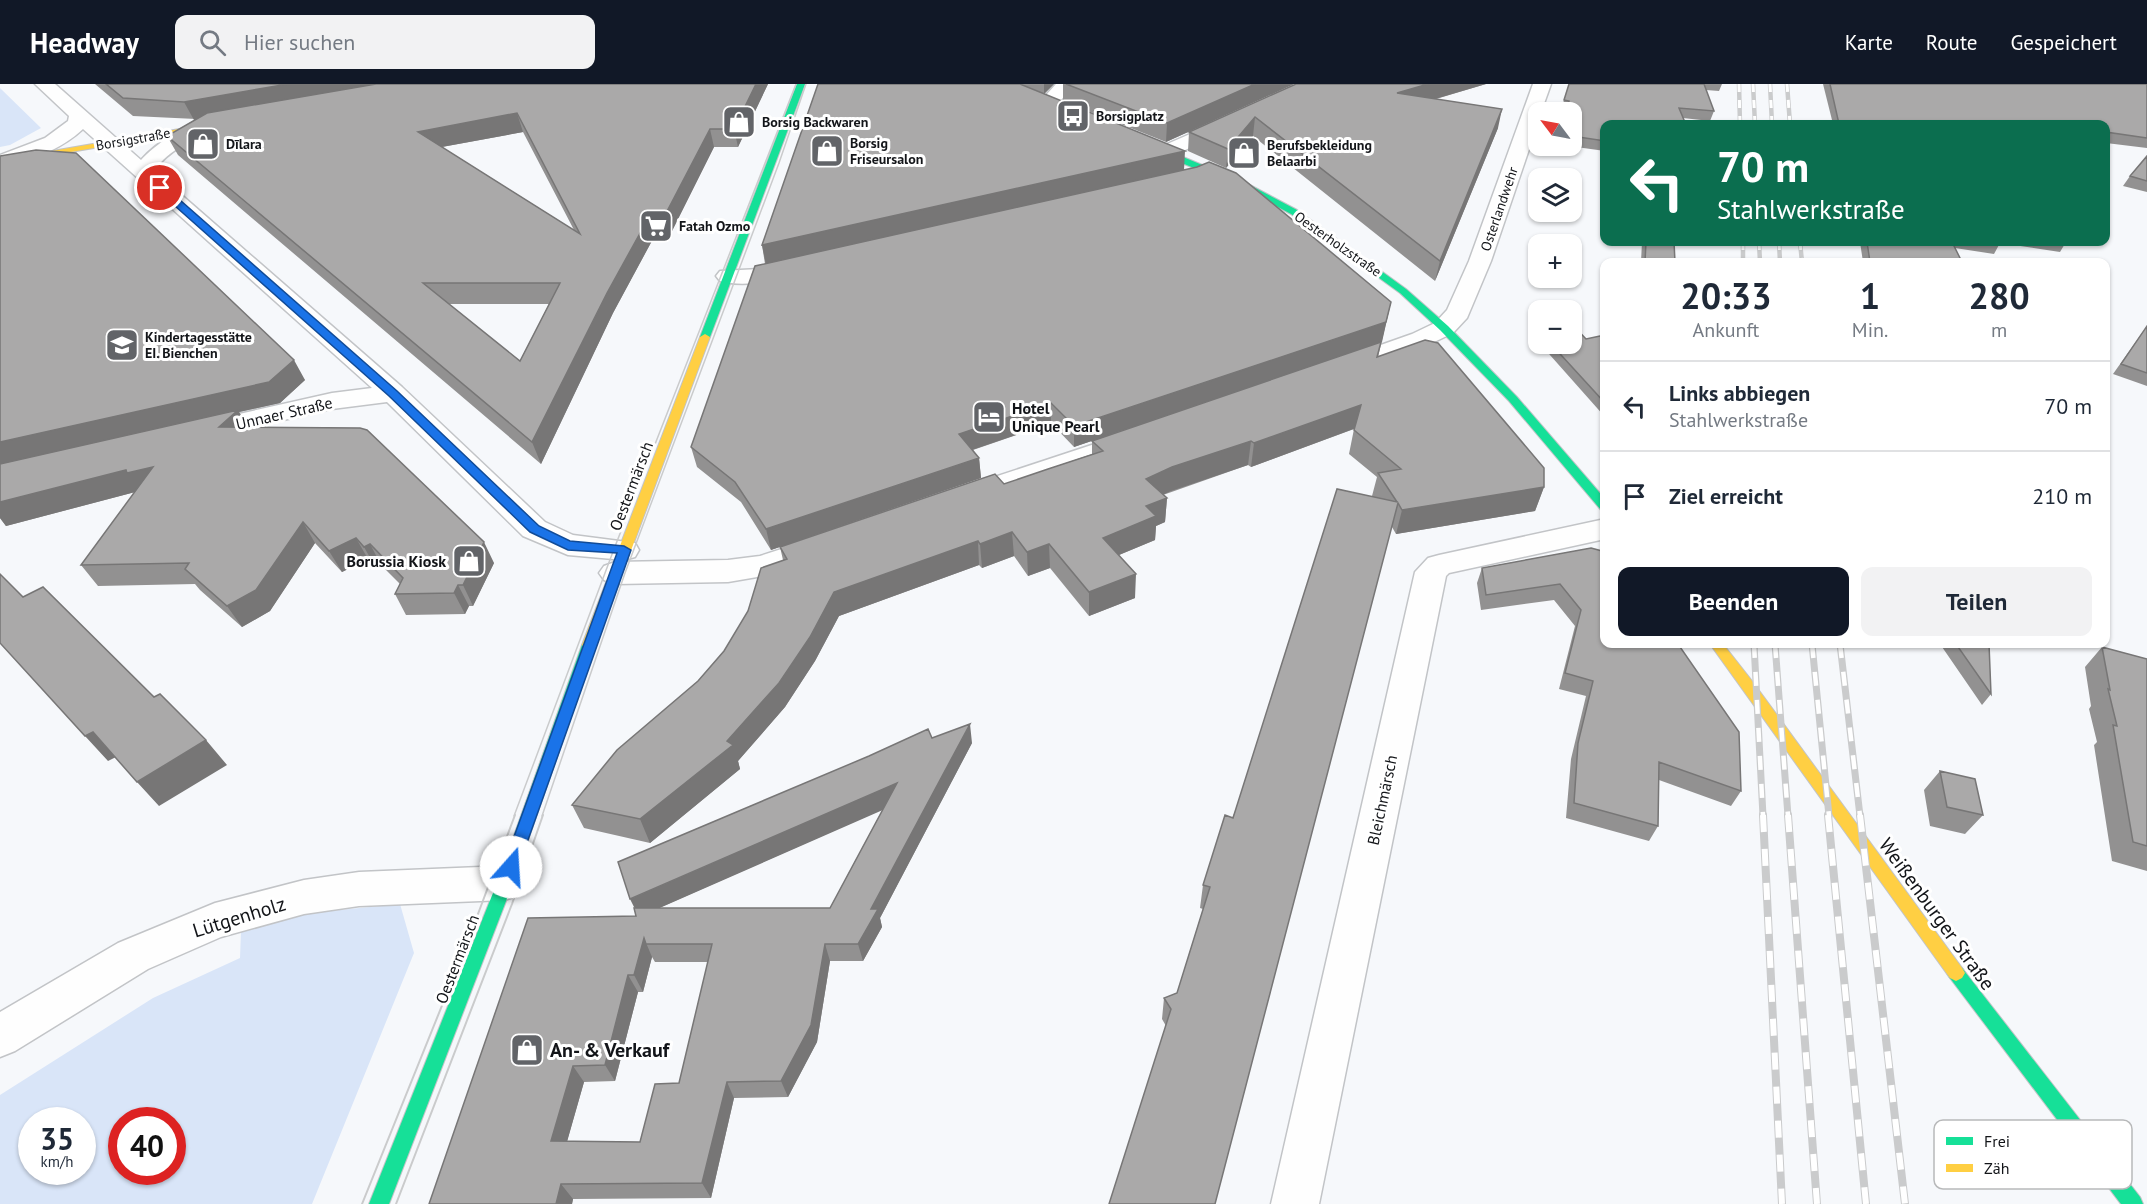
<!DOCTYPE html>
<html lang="de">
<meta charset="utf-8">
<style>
:root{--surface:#fff;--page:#f2f2f3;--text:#1f2937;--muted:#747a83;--line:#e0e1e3;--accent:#111827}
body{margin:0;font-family:"PT Sans",sans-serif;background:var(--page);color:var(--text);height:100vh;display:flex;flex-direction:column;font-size:22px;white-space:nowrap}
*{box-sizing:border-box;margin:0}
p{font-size:20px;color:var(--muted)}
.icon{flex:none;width:33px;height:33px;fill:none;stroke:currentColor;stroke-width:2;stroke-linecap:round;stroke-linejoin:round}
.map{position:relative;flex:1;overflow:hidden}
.drawer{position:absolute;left:1600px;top:174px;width:510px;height:390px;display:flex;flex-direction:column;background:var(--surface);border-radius:12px;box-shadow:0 2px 4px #0004}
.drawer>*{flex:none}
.banner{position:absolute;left:1600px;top:36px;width:510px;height:126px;border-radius:12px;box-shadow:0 2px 4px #0004;background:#0b6e4f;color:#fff;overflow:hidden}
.needle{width:39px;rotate:302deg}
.buttons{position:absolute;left:1528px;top:18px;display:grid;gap:12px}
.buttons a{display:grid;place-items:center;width:54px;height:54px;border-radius:12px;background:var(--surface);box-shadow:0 2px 4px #0004;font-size:30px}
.speed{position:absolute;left:18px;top:1023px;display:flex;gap:12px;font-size:30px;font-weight:700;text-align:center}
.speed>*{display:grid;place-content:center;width:78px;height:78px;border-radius:50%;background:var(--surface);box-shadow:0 2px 4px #0004;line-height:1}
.speed small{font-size:15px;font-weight:400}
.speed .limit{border:9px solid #d22;background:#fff;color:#111}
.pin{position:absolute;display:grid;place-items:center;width:51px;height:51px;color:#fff;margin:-26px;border:3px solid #fff;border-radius:50%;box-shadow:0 2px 6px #0007}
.me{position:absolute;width:66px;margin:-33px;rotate:19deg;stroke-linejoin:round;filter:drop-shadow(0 0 4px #0008)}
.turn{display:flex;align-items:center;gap:21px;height:126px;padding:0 18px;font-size:27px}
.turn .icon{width:78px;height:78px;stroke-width:2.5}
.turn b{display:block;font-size:42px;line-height:51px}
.eta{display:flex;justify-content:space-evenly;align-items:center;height:102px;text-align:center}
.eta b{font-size:36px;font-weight:800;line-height:42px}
.cta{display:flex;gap:12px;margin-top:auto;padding:12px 18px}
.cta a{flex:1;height:69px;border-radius:12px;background:var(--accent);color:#fff;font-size:24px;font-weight:800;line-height:69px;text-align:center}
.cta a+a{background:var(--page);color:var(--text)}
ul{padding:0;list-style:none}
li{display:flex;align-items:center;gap:18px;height:90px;padding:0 18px;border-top:2px solid var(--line)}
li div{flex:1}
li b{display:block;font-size:22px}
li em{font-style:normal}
header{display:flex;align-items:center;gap:36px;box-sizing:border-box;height:84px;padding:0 30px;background:var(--accent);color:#fff}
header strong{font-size:28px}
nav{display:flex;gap:33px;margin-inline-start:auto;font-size:21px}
.search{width:420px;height:54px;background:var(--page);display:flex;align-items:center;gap:15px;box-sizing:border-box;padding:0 21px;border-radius:12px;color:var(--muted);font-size:22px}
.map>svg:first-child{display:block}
.green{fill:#d9e5f8;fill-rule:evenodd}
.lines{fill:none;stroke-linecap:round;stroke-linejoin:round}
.street-casing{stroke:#c2c4c7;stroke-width:3}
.fast-casing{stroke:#c2c4c7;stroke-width:2}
.slow-casing{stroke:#c2c4c7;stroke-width:2}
.street{fill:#fefefe;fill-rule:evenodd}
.fast{fill:#16e098;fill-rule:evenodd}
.slow{fill:#ffcf43;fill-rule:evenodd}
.tram-far1{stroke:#cacbcc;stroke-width:1.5}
.tram{stroke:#cacbcc;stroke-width:2}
.rail-far2-casing{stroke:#cacbcc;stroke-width:4.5}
.rail-far1-casing{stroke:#cacbcc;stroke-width:7}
.rail-casing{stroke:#cacbcc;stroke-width:8}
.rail-far2{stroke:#fff;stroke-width:3;stroke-dasharray:8;stroke-linecap:butt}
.rail-far1{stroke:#fff;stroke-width:4.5;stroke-dasharray:14;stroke-linecap:butt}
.rail{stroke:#fff;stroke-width:6;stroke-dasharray:17;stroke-linecap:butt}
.wall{fill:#929191;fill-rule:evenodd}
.shaded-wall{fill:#777676}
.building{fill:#aaa9a9;stroke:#777676;stroke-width:1.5;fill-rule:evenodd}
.route{fill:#1a73e8;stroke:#114b97;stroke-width:1.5}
.labels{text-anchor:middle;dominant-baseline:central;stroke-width:6;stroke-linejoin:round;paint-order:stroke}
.far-poi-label{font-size:14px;font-weight:bold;fill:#131519;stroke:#fff;text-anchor:start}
.far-street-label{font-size:14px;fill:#131519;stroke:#fff}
.poi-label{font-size:16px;font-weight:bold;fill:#131519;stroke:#fff;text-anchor:start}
.street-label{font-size:16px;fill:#131519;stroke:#fff}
.near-street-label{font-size:20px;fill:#131519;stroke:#fff}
.near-poi-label{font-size:20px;font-weight:bold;fill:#131519;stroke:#fff;text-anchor:start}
.key{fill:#fff;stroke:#b8b9ba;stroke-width:1.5}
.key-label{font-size:16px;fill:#131519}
</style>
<header>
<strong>Headway</strong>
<div class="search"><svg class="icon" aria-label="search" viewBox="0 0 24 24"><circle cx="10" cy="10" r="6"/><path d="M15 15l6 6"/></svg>Hier suchen</div>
<nav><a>Karte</a><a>Route</a><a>Gespeichert</a></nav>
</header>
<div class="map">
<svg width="2147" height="1120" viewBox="0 0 2147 1120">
<rect width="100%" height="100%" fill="#f6f8fb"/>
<path class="green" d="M0 4 41 44 10 61 0 63Z
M400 820 414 869 312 1120H0V1011L153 914 240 874 241 847 309 829ZM32 1036H82V1088H32ZM122 1036H172V1088H122Z"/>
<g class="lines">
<defs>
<path id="street" d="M35 0H55L141 76C155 60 195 32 217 37L220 41 217 45C194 55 169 65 154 87L402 303 545 438 573 451 635 459 639 466 635 473 624 476 568 471 523 452 387 318 332 325 200 355 190 353 186 347 190 341 332 309 372 304 83 45C61 66 29 77 0 84V71L45 54 68 37 69 32Z
M1056 0H1075L1054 24H1040L1038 20Z
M1533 0H1551L1541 28H1539V36L1491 177 1467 234 1453 249 1430 260 1345 290 1336 293 1327 290 1323 285 1327 280 1412 250 1435 239 1447 226 1469 177Z
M1229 33 1236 35 1239 39 1236 43 1172 72H1158L1155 68 1158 64Z
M794 177 802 179 806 184 802 189C775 196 747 204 720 197L716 192 720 187 760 185Z
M1134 347 1144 349 1148 355 1144 361 972 421 962 423 952 421 947 414 952 407Z
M1605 435V455L1449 489 1446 492 1319 1120H1271L1415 488 1428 474 1439 471Z
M825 451 836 454 840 461 836 468 763 492 728 498 615 500 604 496 599 489 604 482 615 478 728 476 760 472Z
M505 782 519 787 525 799 519 811 505 816 359 822 304 830 221 853 148 885 15 967 0 973V928L118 859 215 819 304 796 359 788Z"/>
<path id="fast" d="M797 0H805L710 253 705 256 701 255 700 253Z
M1141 58H1147L1248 100 1297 126 1406 205 1448 242 1517 313 1605 415V427L1601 426 1509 317 1440 246 1400 209 1291 130 1242 104 1141 62Z
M589 556 596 561 513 799 389 1120H369L497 799 582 561Z
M1956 881 1962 884 2140 1113 2143 1120H2121L1950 894 1947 889 1950 884Z"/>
<path id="slow" d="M220 38 224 40 223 42 0 80V76Z
M705 250 710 253 596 561 594 564H584L582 561 700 253Z
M1710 560H1723L1752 597 1962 884 1965 889 1962 894 1956 897 1950 894Z"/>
</defs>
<use href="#street" class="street-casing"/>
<use href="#fast" class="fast-casing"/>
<use href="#slow" class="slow-casing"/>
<use href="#street" class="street"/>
<use href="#fast" class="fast"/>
<use href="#slow" class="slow"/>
<path class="tram-far1" d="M514 732 614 465 796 0
M542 732 625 489 779 79 806 0"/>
<path class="tram" d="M362 1120 466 862 515 731
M396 1120 512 820 543 731"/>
<defs>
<path id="rail-far2" d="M1739 0 1740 40
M1753 0 1755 40
M1770 0 1772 40
M1787 0 1790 40
M1743 158V178
M1759 158 1760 178
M1779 158 1780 178
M1800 158 1802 178"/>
<path id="rail-far1" d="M1754 560 1763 732
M1775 560 1788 732
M1812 560 1829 732
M1840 560 1860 732"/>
<path id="rail" d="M1763 731 1782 1120
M1788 731 1817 1120
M1828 731 1866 1120
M1860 731 1905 1120"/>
</defs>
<use href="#rail-far2" class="rail-far2-casing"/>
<use href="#rail-far1" class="rail-far1-casing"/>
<use href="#rail" class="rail-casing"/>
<use href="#rail-far2" class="rail-far2"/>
<use href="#rail-far1" class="rail-far1"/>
<use href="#rail" class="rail"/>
</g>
<path class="wall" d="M95 0H768L738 63H714L669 153H654L613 229 541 380 178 71 167 52 196 35 133 32ZM523 48 574 146 442 63ZM449 220H549L520 277Z
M818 0H1054L1044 10 1184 86 1391 218 1378 273 1544 403 1535 427 1396 450 1392 443 1166 942 1162 935 1164 914 1177 909 1203 825 1200 824 1203 801 1372 412 1377 393 1349 370 1354 345 1251 383 1248 381 1163 411 1167 414 1165 438 1156 442 1155 456 1119 471 1135 514 1089 532 1050 484 1028 492 1014 472 982 484 979 481 839 532 815 577 785 623 738 677 740 685 650 759 584 744 572 721 698 597 724 567 783 476 780 463 1004 400 1092 370V357L1225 311 1074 363 1051 339 973 366 979 374 981 394 771 466 741 418 697 383 691 363 765 180 762 161Z
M1063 0H1294L1166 58 1063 17Z
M1296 0H1486L1436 15 1498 44 1435 197 1253 52 1226 84 1188 67 1189 48Z
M1569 0H1722L1719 7 1706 6 1714 27 1710 37 1683 34 1605 40V67L1569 62H1572V28H1565L1566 27 1561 26Z
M1823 0H2147V64L2106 59V40H1833Z
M0 72 305 296 280 319 239 328 248 343 494 479 473 522H469L465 530 406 531 395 510 400 500 381 481 376 484 368 475 342 488 315 459 270 527 242 543 200 506 195 500 98 502 81 481 135 408 6 442 0 434Z
M2147 72V108L2123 102 2130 92Z
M1642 158H1674L1675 178H1641Z
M1860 158H2066L2060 168 2000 159 1994 170 1955 164 1962 178H1863Z
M2147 242V302L2113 290Z
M1605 251V333L1542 262V260H1572L1586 255Z
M1591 464 1741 707 1731 722 1659 696 1658 742 1649 757 1566 734 1571 675 1586 612 1559 605 1575 542 1554 516 1481 526 1477 499 1482 484Z
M1940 560H1989L1991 610 1982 621Z
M2102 563 2147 575V787L2112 777 2094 661 2097 658 2089 625 2091 622 2085 583Z
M932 654 972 659 880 834 882 843 863 877H830L817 958 788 1013 734 1014 711 1114 573 1115 572 1120H429L636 832 635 824ZM883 725 830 824H659ZM652 873 655 878H708L679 999 640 1058 567 1057 584 998 615 997 638 908H643Z
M1940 687 1983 731 1965 750 1930 742 1924 706Z"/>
<path class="shaded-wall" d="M288 0H399L194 36 184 18Z
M756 0H768L738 63 734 45Z
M1044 0H1054L1044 10Z
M1255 0H1294L1166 58 1167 39Z
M1428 0H1486L1394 27 1397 9Z
M1502 25 1498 44 1435 197 1440 177Z
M517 29 523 48 425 66 418 48Z
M1255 33 1253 52 1226 84 1228 65Z
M710 45 714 63 669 153 664 133Z
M1185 67 1184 86 766 181 762 161Z
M649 133 654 153 613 229 541 380 532 358 607 209Z
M1391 218 1382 258 1074 363V342Z
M294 276 305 296 280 319 239 328 250 347 0 383V358Z
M1051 319V339L960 370 959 350Z
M1361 321 1356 344 1251 383 1254 359Z
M1251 357 1248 381 1171 407 1145 419 1146 395 1172 383Z
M979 374 981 394 771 466 766 445Z
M153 383 139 407 6 442 0 434V418L126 386Z
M1544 403 1535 427 1396 450 1402 426Z
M1167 414 1165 438 1156 442 1155 456 1102 478 1103 454 1146 422Z
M303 438 315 459 270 527 242 543 227 522Z
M1012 448 1014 472 982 484 980 460Z
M356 454 368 475 342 488 329 467Z
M978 457 979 481 839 532 815 577 785 623 738 677 740 685 650 759 640 735 727 657 834 508Z
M484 458 494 479 473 522 463 501Z
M370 460 381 481 376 484 364 463Z
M1049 460 1050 484 1028 492 1027 468Z
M1136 490 1135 514 1089 532V508Z
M458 501 469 522 465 530 454 509Z
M970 640 972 659 880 834 882 843 863 877 858 860 871 825Z
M93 648 116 673 108 677 85 652Z
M206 656 227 681 159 722 137 698Z
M897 699 901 718 639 833 630 815Z
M644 854 652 873 643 908 634 891Z
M825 860 830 877 817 958 788 1013 781 997Z
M628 891 638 908 615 997 605 981Z
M573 982 584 998 563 1072 551 1057Z
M727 998 734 1014 711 1114 702 1099Z
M561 1100 573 1115 572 1120H556Z"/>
<path class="building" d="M106 0H288L184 18 123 14Z
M376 0H756L734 45H710L664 133H649L607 209 532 358 167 52 207 29ZM517 29 580 150 418 48ZM423 199H560L520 277Z
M818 0H1020L1185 67 762 161Z
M1066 0H1255L1167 39Z
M1296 0H1428L1397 9 1502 25 1440 177 1255 33 1228 65 1189 48Z
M1569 0H1704L1714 27 1679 24 1684 36 1682 40H1605V57L1572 52V28H1566L1569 17 1564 16Z
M1830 0H2147V54L2106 48V40H2044L2024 38 2025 40H1839Z
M36 66 76 69 294 276 269 298 0 358V72Z
M2147 72V97L2130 92Z
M1209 78 1236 89 1391 218 1386 238 1074 342 1051 319 959 350 979 374 766 445 735 398 691 363 755 182 1197 83Z
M1646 158H1674L1675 178H1645Z
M1867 158H1952L1962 178H1870Z
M1986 158H1999L2000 160Z
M1572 240 1586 255 1605 251V319L1551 260H1572Z
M2147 242V289L2121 280Z
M1425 256 1438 259 1544 384V403L1402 426 1398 419 1215 1120H1109L1171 925 1164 914 1177 909 1210 803 1203 801 1225 731 1233 734 1337 405 1397 418 1378 389 1401 385 1354 346 1361 321 1254 359 1251 357 1172 383 1146 395 1167 414 1146 422 1156 432 1103 454 1136 490 1089 508 1049 460 1027 468 1012 448 980 460 978 457 834 508 810 553 779 599 727 657 733 661 640 735 572 721 617 666 698 597 724 567 748 527 761 484 787 475 780 463 995 390 1004 400 1048 385 1103 367 1092 357 1381 258 1377 273Z
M238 326 219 343 360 344 367 346 484 458 463 501H458L454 509 395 510 403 494 370 460 364 463 356 454 329 467 303 438 256 506 227 522 185 485 189 479 81 481 153 383 127 389 126 386 0 418V380Z
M1591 464 1602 467 1605 470V560H1678L1739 648 1741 707 1659 678 1658 742 1574 719 1578 659 1593 597 1565 589 1581 526 1560 500 1486 511 1482 484Z
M0 490 23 513 43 503 154 613 160 610 206 656 137 698 93 648 85 652 0 559Z
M1956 560H1989L1991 610Z
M2102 563 2147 575V762L2133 758 2113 641 2117 642 2108 605 2110 606Z
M970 640 871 825H878L858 860H825L811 941 781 997 727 998 702 1099 561 1100 556 1120H429L528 834 636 832 634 824H830L897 699 630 815 618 778 869 672 928 645 932 654ZM644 854 646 860H712L679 999 655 1000 640 1058 551 1057 573 982 605 981 628 891H634Z
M1940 687 1975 695 1983 731 1947 723Z"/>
<path class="route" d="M157 102H164L397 307 539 442 570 457 624 462 631 466 517 787 511 789 505 787 503 783 617 469 568 466 530 448 389 312 157 106Z"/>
<defs>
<symbol id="bus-square" viewBox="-11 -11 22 22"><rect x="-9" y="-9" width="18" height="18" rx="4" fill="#626468" stroke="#fff"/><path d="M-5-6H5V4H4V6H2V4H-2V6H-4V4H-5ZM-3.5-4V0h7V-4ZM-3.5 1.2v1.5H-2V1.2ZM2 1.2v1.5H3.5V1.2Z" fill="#fff"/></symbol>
<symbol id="shop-square" viewBox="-11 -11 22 22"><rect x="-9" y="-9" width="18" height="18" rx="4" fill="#626468" stroke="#fff"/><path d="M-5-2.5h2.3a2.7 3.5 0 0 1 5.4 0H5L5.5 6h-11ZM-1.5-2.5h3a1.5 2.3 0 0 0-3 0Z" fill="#fff"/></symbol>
<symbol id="supermarket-square" viewBox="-11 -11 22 22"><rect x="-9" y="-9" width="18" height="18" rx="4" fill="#626468" stroke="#fff"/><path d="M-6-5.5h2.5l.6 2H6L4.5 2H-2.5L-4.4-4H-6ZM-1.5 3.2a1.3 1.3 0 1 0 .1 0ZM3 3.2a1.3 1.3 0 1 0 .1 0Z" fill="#fff"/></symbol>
<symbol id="school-square" viewBox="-11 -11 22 22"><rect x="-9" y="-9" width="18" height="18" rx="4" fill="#626468" stroke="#fff"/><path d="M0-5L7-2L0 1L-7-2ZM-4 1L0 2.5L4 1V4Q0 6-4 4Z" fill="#fff"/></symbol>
<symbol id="hotel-square" viewBox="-11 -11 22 22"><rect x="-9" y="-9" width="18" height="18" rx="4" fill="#626468" stroke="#fff"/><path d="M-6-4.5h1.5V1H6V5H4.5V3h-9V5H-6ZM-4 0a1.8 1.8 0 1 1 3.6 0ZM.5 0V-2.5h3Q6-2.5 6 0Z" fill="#fff"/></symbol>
</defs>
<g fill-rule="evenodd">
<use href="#bus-square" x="1054" y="13" width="38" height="38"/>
<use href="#shop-square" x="720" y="19" width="38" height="38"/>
<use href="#shop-square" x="184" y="41" width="38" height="38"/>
<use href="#shop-square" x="808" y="48" width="38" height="38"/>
<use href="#shop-square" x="1225" y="50" width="38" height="38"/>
<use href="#supermarket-square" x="637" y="123" width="38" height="38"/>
<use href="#school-square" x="103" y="242" width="38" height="38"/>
<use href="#hotel-square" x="970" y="314" width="38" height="38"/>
<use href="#shop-square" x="450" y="458" width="38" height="38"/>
<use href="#shop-square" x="508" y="947" width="38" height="38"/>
</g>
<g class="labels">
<g class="far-poi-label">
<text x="1096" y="32">Borsigplatz</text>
<text x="762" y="38">Borsig Backwaren</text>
<text x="850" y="59">Borsig<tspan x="850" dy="16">Friseursalon</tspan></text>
<text x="226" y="60">Dīlara</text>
<text x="1267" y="61">Berufsbekleidung<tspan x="1267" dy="16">Belaarbi</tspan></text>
<text x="679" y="142">Fatah Ozmo</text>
<text x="145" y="253">Kindertagesstätte<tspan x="145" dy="16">EI. Bienchen</tspan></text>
</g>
<g class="far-street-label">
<text transform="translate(133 55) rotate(-10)">Borsigstraße</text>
<text transform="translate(1499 125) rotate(-71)">Osterlandwehr</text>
<text transform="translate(1338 160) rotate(35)">Oesterholzstraße</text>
</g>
<g class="poi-label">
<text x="1012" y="324">Hotel<tspan x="1012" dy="18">Unique Pearl</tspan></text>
<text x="446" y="477" text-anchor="end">Borussia Kiosk</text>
</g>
<g class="street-label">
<text transform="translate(284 329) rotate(-13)">Unnaer Straße</text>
<text transform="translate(631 402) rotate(-69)">Oestermärsch</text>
<text transform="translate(1382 716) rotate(-78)">Bleichmärsch</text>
<text transform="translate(457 875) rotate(-69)">Oestermärsch</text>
</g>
<g class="near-street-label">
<text transform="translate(1937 830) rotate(54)">Weißenburger Straße</text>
<text transform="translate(239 833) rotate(-17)">Lütgenholz</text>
</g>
<g class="near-poi-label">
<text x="550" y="966">An- &amp; Verkauf</text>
</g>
</g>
<rect x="1934" y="1036" width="198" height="69" rx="9" class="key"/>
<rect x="1946" y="1053" width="27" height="8" fill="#16e098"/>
<rect x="1946" y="1080" width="27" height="8" fill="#ffcf43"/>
<g class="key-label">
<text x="1984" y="1063">Frei</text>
<text x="1984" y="1090">Zäh</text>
</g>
</svg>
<div class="buttons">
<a><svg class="needle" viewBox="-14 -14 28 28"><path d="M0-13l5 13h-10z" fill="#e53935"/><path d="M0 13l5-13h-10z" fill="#747a83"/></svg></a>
<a><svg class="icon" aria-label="layers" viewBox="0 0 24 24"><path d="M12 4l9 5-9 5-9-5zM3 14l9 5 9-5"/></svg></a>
<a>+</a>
<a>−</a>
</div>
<div class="speed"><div>35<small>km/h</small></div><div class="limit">40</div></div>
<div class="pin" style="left:160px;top:104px;background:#d93025"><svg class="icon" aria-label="arrive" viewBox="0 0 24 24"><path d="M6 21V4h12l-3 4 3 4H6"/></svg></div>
<svg class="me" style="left:511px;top:783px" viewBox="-20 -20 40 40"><circle r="19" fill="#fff"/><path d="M0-13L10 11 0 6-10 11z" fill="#1a73e8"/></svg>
<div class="banner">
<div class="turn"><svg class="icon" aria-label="left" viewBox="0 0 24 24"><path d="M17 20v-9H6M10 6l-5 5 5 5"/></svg><div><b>70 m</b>Stahlwerkstraße</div></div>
</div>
<section class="drawer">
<div class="eta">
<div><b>20:33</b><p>Ankunft</p></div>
<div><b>1</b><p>Min.</p></div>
<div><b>280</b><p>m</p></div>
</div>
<ul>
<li><svg class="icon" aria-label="left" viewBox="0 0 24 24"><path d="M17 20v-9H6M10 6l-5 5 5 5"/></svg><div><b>Links abbiegen</b><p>Stahlwerkstraße</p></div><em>70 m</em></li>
<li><svg class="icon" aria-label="arrive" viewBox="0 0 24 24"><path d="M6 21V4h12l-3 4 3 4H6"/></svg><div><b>Ziel erreicht</b></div><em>210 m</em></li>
</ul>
<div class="cta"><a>Beenden</a><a>Teilen</a></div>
</section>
</div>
